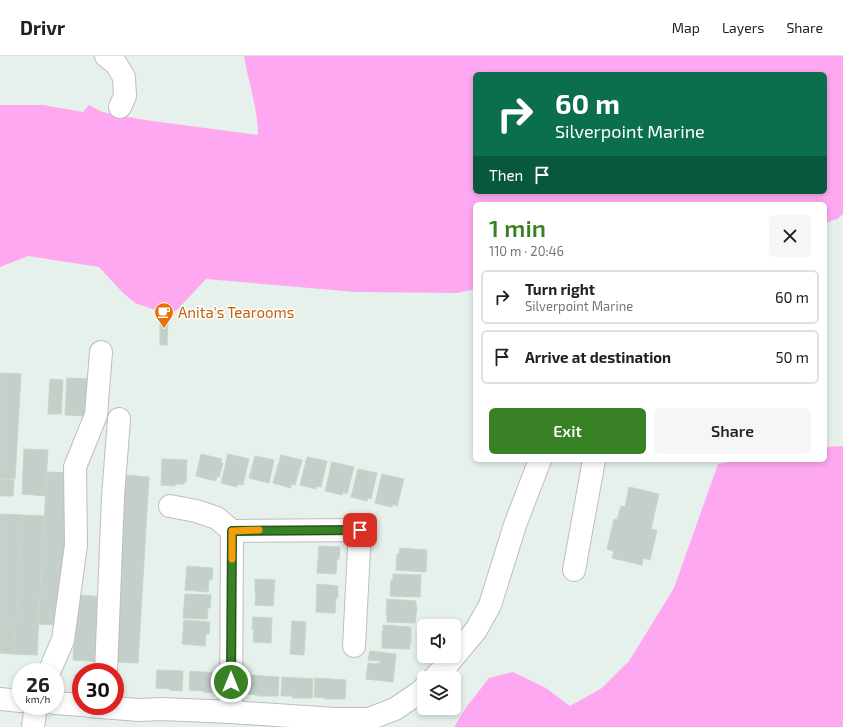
<!DOCTYPE html>
<meta charset="utf-8">
<style>
:root{--surface:#fff;--page:#f6f6f6;--text:#222;--muted:#767676;--line:#e0e0e0;--accent:#388125}
body{margin:0;font-family:"Exo 2",sans-serif;background:var(--page);color:var(--text);height:100vh;display:flex;flex-direction:column;font-size:15px;white-space:nowrap}
*{box-sizing:border-box;margin:0}
p{font-size:13px;color:var(--muted)}
.icon{flex:none;width:22px;height:22px;fill:none;stroke:currentColor;stroke-width:2;stroke-linecap:round;stroke-linejoin:round}
.map{position:relative;flex:1;overflow:hidden}
.details{position:absolute;left:473px;top:146px;width:354px;height:260px;display:flex;flex-direction:column;background:var(--surface);border-radius:6px;box-shadow:0 2px 6px #0003}
.details>*{flex:none}
.top-card{position:absolute;left:473px;top:16px;width:354px;height:122px;border-radius:6px;box-shadow:0 2px 6px #0003;background:#0b6e4f;color:#fff;overflow:hidden}
.fabs{position:absolute;left:417px;top:563px;display:grid;gap:8px}
.fabs a{display:grid;place-items:center;width:44px;height:44px;border-radius:6px;background:var(--surface);box-shadow:0 2px 6px #0003;font-size:20px}
.speed{position:absolute;left:12px;top:607px;display:flex;gap:8px;font-size:20px;font-weight:700;text-align:center}
.speed>*{display:grid;place-content:center;width:52px;height:52px;border-radius:50%;background:var(--surface);box-shadow:0 2px 6px #0003;line-height:1}
.speed small{font-size:10px;font-weight:400}
.speed .limit{border:6px solid #d22;background:#fff;color:#111}
.pin{position:absolute;display:grid;place-items:center;width:34px;height:34px;color:#fff;margin:-17px;border-radius:8px;box-shadow:0 2px 6px #0006}
.me{position:absolute;width:44px;margin:-22px;rotate:0deg;stroke-linejoin:round;filter:drop-shadow(0 0 3px #0008)}
.turn{display:flex;align-items:center;gap:14px;height:84px;padding:0 16px;font-size:18px}
.turn .icon{width:52px;height:52px;stroke-width:2.5}
.turn b{display:block;font-size:28px;line-height:34px}
.then{display:flex;align-items:center;height:38px;padding:0 16px;background:#0003;gap:8px;font-size:15px}
.round{display:grid;place-items:center;flex:none;width:42px;height:42px;border-radius:6px;background:var(--page)}
.headline{display:flex;align-items:center;justify-content:space-between;height:68px;padding:0 16px}
h1{font-size:24px;font-weight:600;line-height:30px;color:var(--accent)}
.action{display:flex;gap:8px;margin-top:auto;padding:8px 16px}
.action a{flex:1;height:46px;border-radius:6px;background:var(--accent);color:#fff;font-size:16px;font-weight:600;line-height:46px;text-align:center}
.action a+a{background:var(--page);color:var(--text)}
ul{padding:0;list-style:none}
li{display:flex;align-items:center;gap:12px;height:54px;margin:0 8px 6px;padding:0 8px;border:2px solid var(--line);border-radius:6px}
li div{flex:1}
li b{display:block;font-size:15px}
li em{font-style:normal}
header{display:flex;align-items:center;gap:24px;box-sizing:border-box;height:56px;padding:0 20px;background:var(--surface);border-bottom:1px solid var(--line)}
header strong{font-size:19px}
nav{display:flex;gap:22px;margin-inline-start:auto;font-size:14px}
.map>svg:first-child{display:block}
.water{fill:#ffa8f2;fill-rule:evenodd}
.building{fill:#c5cfc9;stroke:#c4d6cb}
.lines{fill:none;stroke-linecap:round;stroke-linejoin:round}
.minor-casing{stroke:#c2bbc0;stroke-width:24}
.minor{stroke:#fff;stroke-width:22}
.route-casing{stroke:#245418;stroke-width:10}
.route{stroke:#388125;stroke-width:7}
.slow{stroke:#f59e0b;stroke-width:7}
.labels{text-anchor:middle;dominant-baseline:central;stroke-width:3;stroke-linejoin:round;paint-order:stroke}
.food-label{font-size:15px;fill:#c56008;stroke:#fff;text-anchor:start}
</style>
<header>
<strong>Drivr</strong>
<nav><a>Map</a><a>Layers</a><a>Share</a></nav>
</header>
<div class="map">
<svg width="843" height="671" viewBox="0 0 843 671">
<rect width="100%" height="100%" fill="#e6f1eb"/>
<path class="water" d="M244 0H843V158L837 163 825 167V148H475V233L457 237 356 236 206 223 176 255 161 256 135 247 123 237 99 211 28 200 0 211V49H43L83 56 89 49 102 56 145 64 258 79C258 52 248 26 244 0ZM475 18H825V136H475Z
M843 390V671H454L468 649 489 622 513 616 546 632 570 650 602 632 629 605 663 550 674 532 718 408 741 404H825V391Z"/>
<path class="building" d="M160 263H168L167 289H160Z
M0 317 21 318 15 423 0 422Z
M67 322 88 323 86 360 65 359Z
M50 323 63 324 61 358H48Z
M24 393 48 394 45 440 22 438Z
M201 398 222 403 221 407H223L219 421 217 420 216 425 196 420Z
M228 398 249 403 243 429 238 428 237 431 221 427Z
M281 399 302 404 295 429 291 428V432L273 427Z
M255 400 274 404 269 427 249 422Z
M307 401 327 405 321 431 316 430V433L300 429Z
M162 403 187 404 186 426H184V428H175V430L161 429Z
M332 406 354 411 347 438 343 436 342 439 325 435Z
M358 413 377 417 371 443 368 442 367 445 351 441Z
M47 416 69 417 60 569 38 568Z
M382 418 404 423 397 450 393 448 392 451 375 447Z
M125 419 149 421 138 607 114 606Z
M0 423 14 424 13 440H0Z
M629 431 659 438 651 473 657 474 650 504 643 502 642 509 612 502 614 495 607 493 614 463 617 464 621 450 625 451Z
M0 458 22 459 14 598 0 597Z
M22 459 44 460 37 599 14 598Z
M319 490 340 491 339 503H337L336 518 317 517Z
M400 492 427 494 426 516 396 514 397 498H399Z
M187 510 213 512 212 524H209L208 536 185 534Z
M393 518 421 519 420 541 390 540 391 524H393Z
M255 523 275 524 273 550 255 549 256 536H255Z
M317 528 338 530V542H336L335 557 316 556Z
M185 538 211 539 210 552 208 551 207 563 183 562Z
M77 539 109 541 104 606 73 604Z
M387 543 416 545V551H417L415 567 387 566V559H386Z
M253 561 272 562 271 587 253 586 254 573H252Z
M184 564 210 566 209 578H206L205 590 182 588Z
M292 565 306 566 304 599 290 598Z
M383 569 411 571V587H410V593L382 592V575H383Z
M370 595 396 598 393 626 366 623 368 607 380 608V605L368 604Z
M157 614 183 615 182 635 170 634V633L156 632Z
M190 615 216 617 215 637 203 636V635L189 634Z
M248 619 279 621 278 640H258V639L247 638Z
M282 621 313 623 312 642H292L293 640H281Z
M315 622 346 624 345 643H325L326 642 314 641Z"/>
<g class="lines">
<defs>
<path id="minor" d="M106 0 116 8 124 21 125 40 120 51
M170 450 196 455 217 462 232 475
M574 514 594 404
M49 616 63 584 76 489 75 411 96 359 101 296
M106 616 113 441 119 363
M434 622 447 609 476 574 490 549 515 469 540 404
M0 643 21 645
M55 647 81 649
M89 650 139 654 162 653 231 656 335 663H369L395 653 420 636 424 632
M231 656 232 475 360 474 354 590
M33 671 36 650"/>
</defs>
<use href="#minor" class="minor-casing"/>
<use href="#minor" class="minor"/>
</g>
<g class="lines">
<defs>
<path id="route" d="M231 626 232 475 360 474"/>
</defs>
<use href="#route" class="route-casing"/>
<use href="#route" class="route"/>
<path class="slow" d="M232 503V475L259 474"/>
</g>
<defs>
<symbol id="cafe-pin" viewBox="-11 -11 22 30"><path d="M0 17L-7.5 6A9.5 9.5 0 1 1 7.5 6Z" fill="#e8710a" stroke="#fff"/><path d="M-5.5-4.5H6V0H3Q3 3.5 0 3.5H-2.5Q-5.5 3.5-5.5 0ZM3-3.2v2h1.7v-2ZM-6 4.5H4V6H-6Z" fill="#fff"/></symbol>
</defs>
<g fill-rule="evenodd">
<use href="#cafe-pin" x="153" y="245" width="22" height="30"/>
</g>
<g class="labels">
<g class="food-label">
<text x="178" y="256">Anita's Tearooms</text>
</g>
</g>
</svg>
<div class="fabs">
<a><svg class="icon" aria-label="sound" viewBox="0 0 24 24"><path d="M4 9h4l5-4v14l-5-4H4zM17 9q2 3 0 6"/></svg></a>
<a><svg class="icon" aria-label="layers" viewBox="0 0 24 24"><path d="M12 4l9 5-9 5-9-5zM3 14l9 5 9-5"/></svg></a>
</div>
<div class="speed"><div>26<small>km/h</small></div><div class="limit">30</div></div>
<div class="pin" style="left:360px;top:474px;background:#d93025"><svg class="icon" aria-label="arrive" viewBox="0 0 24 24"><path d="M6 21V4h12l-3 4 3 4H6"/></svg></div>
<svg class="me" style="left:231px;top:626px" viewBox="-20 -20 40 40"><circle r="17" fill="#388125" stroke="#fff" stroke-width="3"/><path d="M0-11L8 9 0 5-8 9z" fill="#fff"/></svg>
<div class="top-card">
<div class="turn"><svg class="icon" aria-label="right" viewBox="0 0 24 24"><path d="M7 20v-9h11M14 6l5 5-5 5"/></svg><div><b>60 m</b>Silverpoint Marine</div></div>
<div class="then">Then<svg class="icon" aria-label="arrive" viewBox="0 0 24 24"><path d="M6 21V4h12l-3 4 3 4H6"/></svg></div>
</div>
<section class="details">
<div class="headline"><div><h1>1 min</h1><p>110 m · 20:46</p></div><a class="round"><svg class="icon" aria-label="close" viewBox="0 0 24 24"><path d="M6 6l12 12M18 6L6 18"/></svg></a></div>
<ul>
<li><svg class="icon" aria-label="right" viewBox="0 0 24 24"><path d="M7 20v-9h11M14 6l5 5-5 5"/></svg><div><b>Turn right</b><p>Silverpoint Marine</p></div><em>60 m</em></li>
<li><svg class="icon" aria-label="arrive" viewBox="0 0 24 24"><path d="M6 21V4h12l-3 4 3 4H6"/></svg><div><b>Arrive at destination</b></div><em>50 m</em></li>
</ul>
<div class="action"><a>Exit</a><a>Share</a></div>
</section>
</div>
